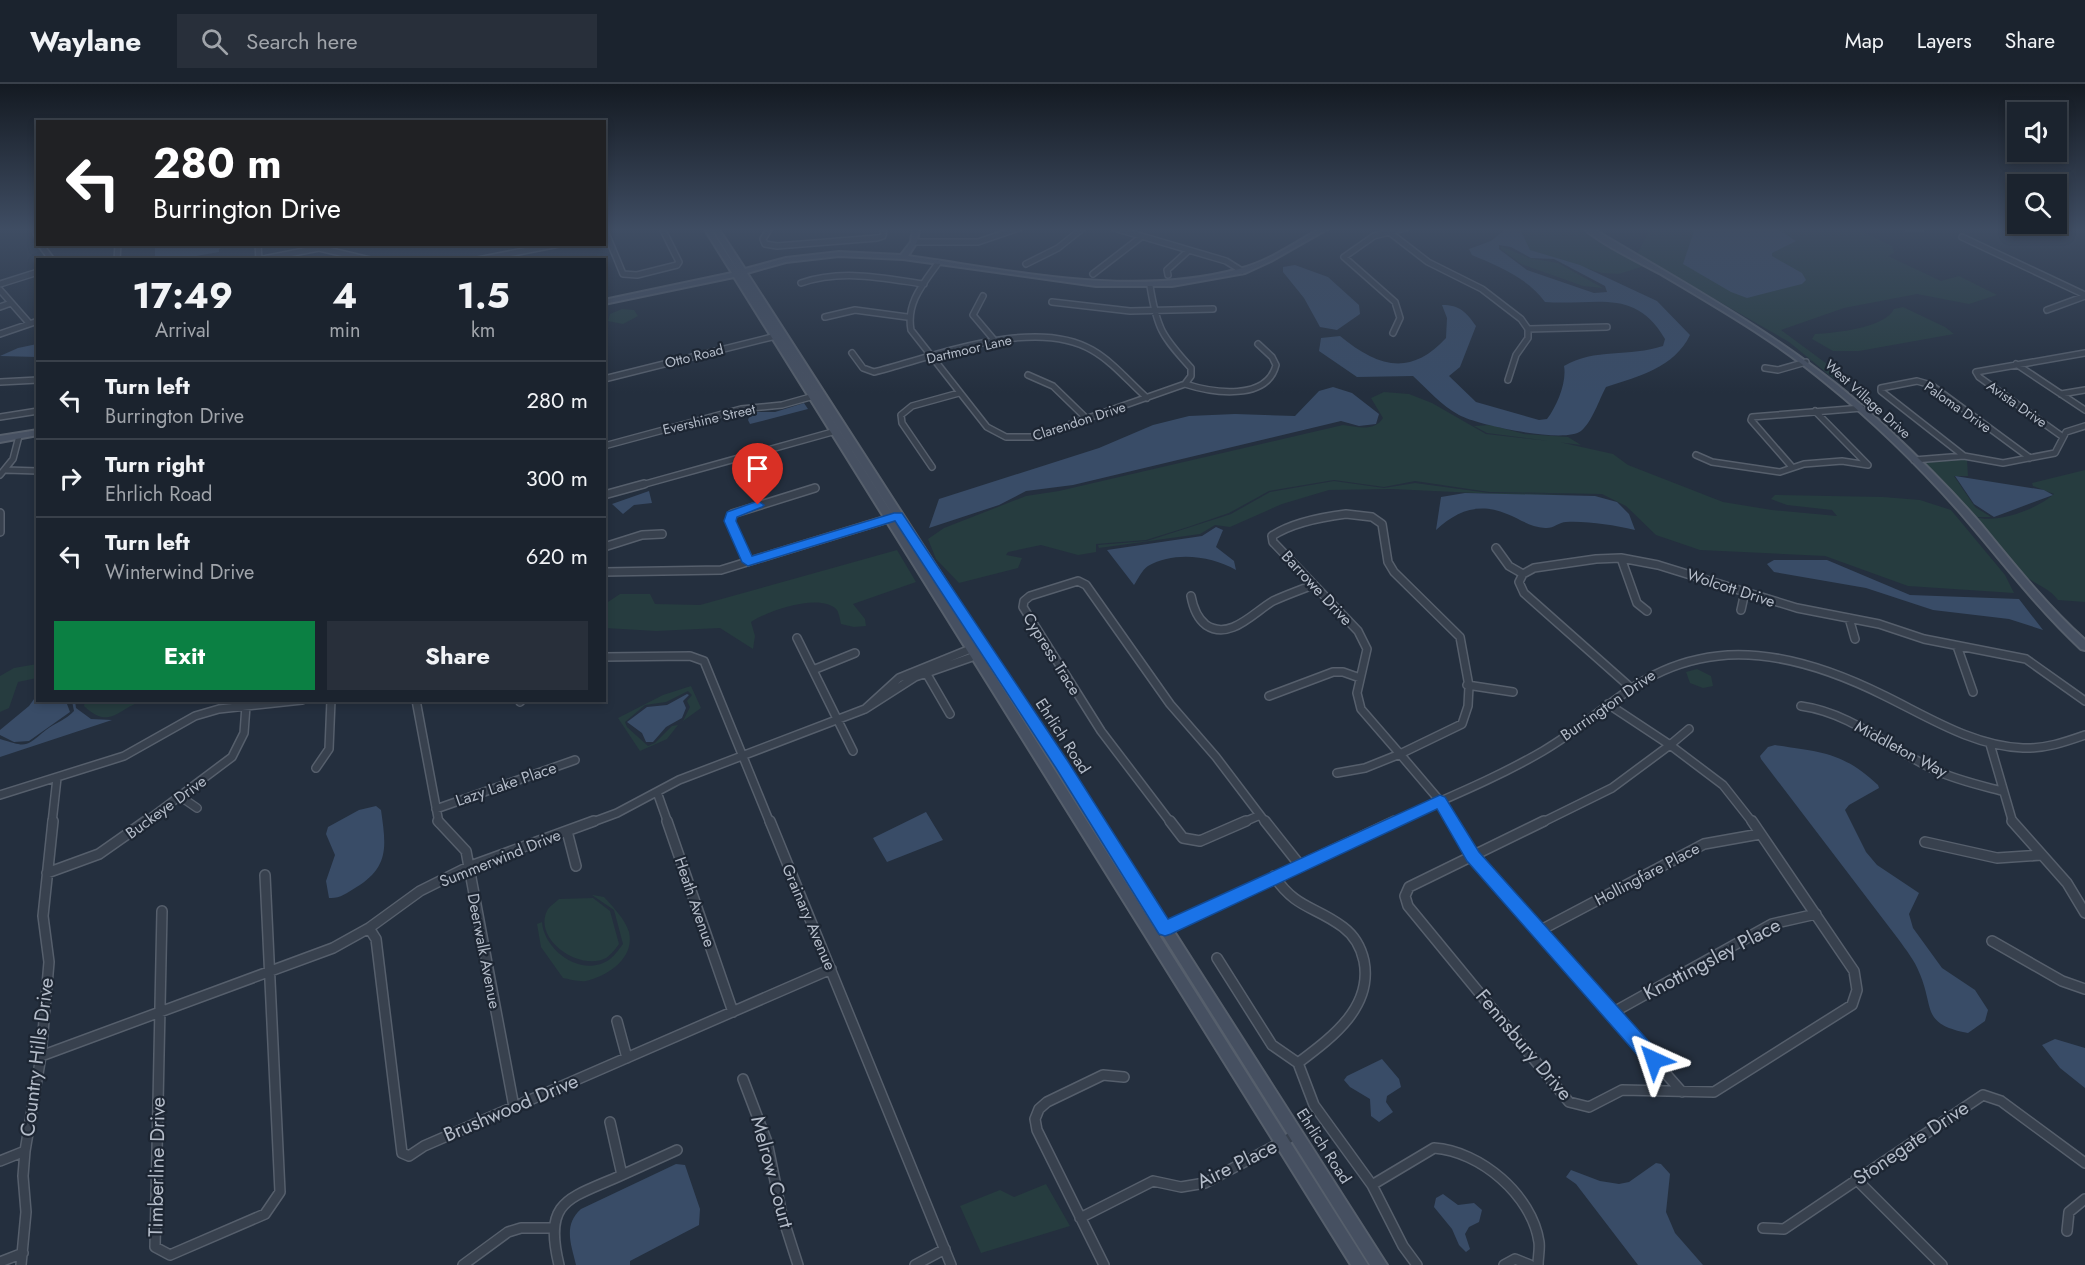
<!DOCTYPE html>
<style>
:root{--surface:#1b232e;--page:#282f3a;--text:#f1f3f6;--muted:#a0a4aa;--line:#39404a;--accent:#0b8043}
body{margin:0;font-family:Jost,sans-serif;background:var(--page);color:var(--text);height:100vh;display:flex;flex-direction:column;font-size:22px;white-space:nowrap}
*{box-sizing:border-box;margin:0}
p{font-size:20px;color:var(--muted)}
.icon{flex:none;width:33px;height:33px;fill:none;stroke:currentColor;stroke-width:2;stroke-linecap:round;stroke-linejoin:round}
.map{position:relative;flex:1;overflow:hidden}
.drawer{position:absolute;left:36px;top:174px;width:570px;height:444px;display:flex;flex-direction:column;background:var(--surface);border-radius:0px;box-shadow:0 3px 9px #0003,0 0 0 2px var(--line)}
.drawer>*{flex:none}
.hud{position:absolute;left:36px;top:36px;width:570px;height:126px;border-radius:0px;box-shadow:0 3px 9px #0003,0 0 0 2px var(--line);background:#202124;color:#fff;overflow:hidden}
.fabs{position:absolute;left:2007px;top:18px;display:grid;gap:12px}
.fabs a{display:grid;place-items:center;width:60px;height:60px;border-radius:0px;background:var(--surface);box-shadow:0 3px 9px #0003,0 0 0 2px var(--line);font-size:30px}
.pin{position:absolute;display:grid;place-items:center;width:51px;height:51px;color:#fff;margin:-62px -26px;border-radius:50% 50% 50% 0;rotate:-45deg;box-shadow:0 0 6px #0007}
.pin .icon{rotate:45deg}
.me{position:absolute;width:66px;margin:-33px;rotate:318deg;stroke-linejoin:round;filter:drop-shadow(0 0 4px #0008)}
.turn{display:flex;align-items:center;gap:21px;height:126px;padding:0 18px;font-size:27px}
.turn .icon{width:78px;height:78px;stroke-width:2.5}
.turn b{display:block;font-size:42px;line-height:51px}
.eta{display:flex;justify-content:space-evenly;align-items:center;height:102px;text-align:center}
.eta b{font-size:36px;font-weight:700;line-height:42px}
.cta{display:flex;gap:12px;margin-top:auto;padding:12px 18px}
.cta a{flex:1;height:69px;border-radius:0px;background:var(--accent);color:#fff;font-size:24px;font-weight:700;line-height:69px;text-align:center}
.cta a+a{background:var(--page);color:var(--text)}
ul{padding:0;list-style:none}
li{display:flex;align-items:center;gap:18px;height:78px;padding:0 18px;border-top:2px solid var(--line)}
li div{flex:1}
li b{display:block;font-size:22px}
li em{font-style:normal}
header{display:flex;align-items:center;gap:36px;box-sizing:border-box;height:84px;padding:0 30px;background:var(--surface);border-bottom:2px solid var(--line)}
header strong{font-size:28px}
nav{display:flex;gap:33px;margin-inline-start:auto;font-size:21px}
.search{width:420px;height:54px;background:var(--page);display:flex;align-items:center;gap:15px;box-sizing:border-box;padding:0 21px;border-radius:0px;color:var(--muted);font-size:22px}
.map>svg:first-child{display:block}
.green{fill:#263c3f}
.water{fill:#394c67;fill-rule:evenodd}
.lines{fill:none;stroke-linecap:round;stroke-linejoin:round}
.street-far2-casing{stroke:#565f6c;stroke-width:8}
.street-far1-casing{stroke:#565f6c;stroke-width:10}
.street-casing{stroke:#565f6c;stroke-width:12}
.secondary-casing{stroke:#565f6c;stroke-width:4}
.street-far2{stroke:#38414e;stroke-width:5}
.street-far1{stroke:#38414e;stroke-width:7}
.street{stroke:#38414e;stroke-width:9}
.secondary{fill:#465061;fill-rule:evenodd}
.route{fill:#1a73e8;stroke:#114b97;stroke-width:1.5}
.labels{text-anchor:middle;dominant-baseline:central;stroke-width:4.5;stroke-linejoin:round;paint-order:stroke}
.far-street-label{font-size:14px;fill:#b4bcc9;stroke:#1d2633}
.street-label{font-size:16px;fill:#b4bcc9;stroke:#1d2633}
.near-street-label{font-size:20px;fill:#b4bcc9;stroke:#1d2633}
</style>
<header>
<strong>Waylane</strong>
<div class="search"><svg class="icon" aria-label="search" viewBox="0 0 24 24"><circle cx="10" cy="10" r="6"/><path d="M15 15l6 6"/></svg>Search here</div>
<nav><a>Map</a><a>Layers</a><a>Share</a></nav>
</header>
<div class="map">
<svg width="2085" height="1181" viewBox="0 0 2085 1181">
<rect width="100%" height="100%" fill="#242f3e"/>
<path class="green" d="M1579 144 1644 182 1619 190 1602 189 1529 166 1520 145Z
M1648 144H1855L1892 162 1894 169 1888 172 1941 197 1959 192 1997 211 1969 220 1917 210 1844 224 1781 246 1842 291 1834 295 1789 258 1637 170 1647 151Z
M1501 162 1529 174 1558 179 1603 204 1583 202 1521 180 1501 165Z
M1903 223 1945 243 1954 250 1859 267H1833L1812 255 1815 250C1835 249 1885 244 1894 225Z
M622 225 634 226 638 232 623 240 608 237 610 230Z
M1384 308 1409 310 1432 319 1486 350 1559 358 1613 370 1628 381 1723 418 1772 426 1837 432 1832 426 1787 421 1771 415 1775 411 1883 413 1920 416 1951 426 2005 491 2014 509 1908 502 1825 472 1700 466 1656 451 1626 422 1602 410 1489 408 1415 397 1384 403 1334 396 1269 407 1229 429 1188 443 1146 456 1096 460V468L1078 471 1041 461 1008 468 1006 471 1022 474 1018 484 959 499 936 475 928 455 944 444 1026 412 1059 407 1343 341C1358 343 1374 348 1383 334L1371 314Z
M1491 341 1524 350 1568 353 1581 361 1487 349 1474 342Z
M1961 374 1967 375 1968 392H1954L1975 423 1991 433H1975C1998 440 2037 425 2054 410L2033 402 2032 399 2085 386V518L2058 516C2050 505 2039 502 2028 494 2007 478 1991 453 1975 432H1971L1923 379Z
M1334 397 1384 404 1415 399 1489 409 1571 410 1518 411 1392 405 1329 406 1282 420 1230 443 1215 441 1200 450 1099 464 1098 461 1147 457 1231 430 1270 408Z
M897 466 916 498 853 520 865 535 866 542 854 543 841 540C840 536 839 529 837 526 821 508 767 527 751 538L755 552 753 565 720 544 656 547 605 544V520L620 510H650L655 520 700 521Z
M37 580V594L18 598 9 624 0 628V592L14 584Z
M1697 585 1711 592 1713 602 1703 604 1690 599 1686 588Z
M691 602 701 624 683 637 690 623 687 617 692 611 688 607 666 618 645 621 625 638 627 643 648 662 655 659 672 642 678 641 667 655 640 667 618 634 663 611Z
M85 617V616L143 617C118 624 110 647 84 622Z
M592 811H593L604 813C613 823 625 835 629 848 635 874 608 892 586 897 579 898 569 895 563 894L541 863 537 840 542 838C544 867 583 895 610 875 615 871 619 865 623 860L614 826Z
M593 814 610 827 619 860C616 864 611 871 606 874 579 888 531 854 548 825 551 821 556 818 559 815Z
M1046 1100 1070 1142 981 1169 960 1122 1000 1106 1014 1113Z"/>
<path class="water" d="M1502 144H1522L1520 145 1530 166 1580 181 1657 217 1690 251C1674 284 1639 292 1606 303 1599 316 1592 338 1581 347 1565 360 1477 341 1459 331 1441 321 1428 306 1413 292L1357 293 1319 267 1321 254 1340 252C1378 283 1410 293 1446 254L1447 234 1442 221C1460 221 1466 228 1476 242L1460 283 1449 292 1476 318 1539 336 1547 335C1557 322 1567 298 1564 282 1594 264 1630 273 1663 262L1665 255C1635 203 1596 222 1545 218 1528 194 1498 182 1472 171L1469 165 1491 157 1503 147ZM1499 161 1511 163 1531 174 1554 175 1605 202 1607 208 1594 209 1527 186 1499 165Z
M1695 144H1776L1796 157 1772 169V172L1802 189 1806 196 1802 200 1747 214 1731 208 1683 180Z
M218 160 224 163 219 165V168L179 175H155V161Z
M1295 181 1328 193 1359 221 1360 230 1337 246 1320 243 1304 214 1283 188V183Z
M37 260V273L0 272 18 264Z
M1333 303 1352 309 1379 330 1376 340 1359 342 1341 337 1073 401 1026 407 999 421 929 444 939 415 1099 364 1153 341 1189 332 1235 330 1295 332 1319 307Z
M804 319 808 325 750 340 748 336 751 328H775Z
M1955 392 2044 406 2053 411 1994 433 1974 420Z
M649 407 652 419 634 421 623 430 612 420Z
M1465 409 1595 412 1617 418 1629 430 1635 446C1612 441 1589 437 1566 438 1559 438 1553 445 1545 444 1530 443 1520 435 1507 430 1478 418 1457 427 1436 446L1441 413Z
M1216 443 1223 446 1216 463 1234 477 1236 486C1211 472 1175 467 1148 482 1142 486 1138 495 1134 501L1107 466 1202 452Z
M1774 476H1827L1910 511 2019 515 2043 546 2009 535 1933 526 1866 504 1774 488 1767 480Z
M687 610 689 611 683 617 686 624 682 634 666 643 653 658H646L642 649 627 638 647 623 667 621Z
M37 611 38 616 69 617 67 620 70 628 29 657 14 658 0 651V646L29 622Z
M72 617H75L76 624 91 635 112 636 0 673V655C27 663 24 664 46 646 55 639 66 636 74 627Z
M1775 661C1821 668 1843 668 1878 701L1879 704 1849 721 1845 726 1866 768 1877 781 1919 809 1909 830 1913 844 1942 884 1975 906 1988 926 1985 937 1968 949C1920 940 1935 924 1919 888 1915 877 1906 866 1899 856L1761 675 1760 672 1768 663Z
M376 722 381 726C386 762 390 783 355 804 347 809 339 815 329 814L326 797 335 771 326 750 328 743 359 726Z
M926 728 943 756 887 778 873 754Z
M2055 955 2085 964V1004L2060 984 2042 961Z
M1382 975 1399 995 1401 1003 1387 1012 1386 1018 1393 1028 1379 1038 1371 1032 1370 1015 1350 1003 1344 996 1347 992Z
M1656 1079 1661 1080 1670 1090 1666 1128 1675 1149 1703 1181H1638L1576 1100 1566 1093 1571 1086 1600 1097 1619 1100 1629 1098Z
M676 1080 685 1081 700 1125 699 1141 630 1177V1181H576C571 1160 563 1141 581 1125Z
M1443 1110 1458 1121 1474 1119 1482 1126 1479 1138 1469 1143 1465 1150 1470 1165 1466 1168 1459 1161 1452 1145 1434 1123 1436 1114Z"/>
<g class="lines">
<defs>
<path id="street-far2" d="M34 144 38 154
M604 144 623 190 637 191 677 181 679 178 662 144
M770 144 763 155 765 160 777 162 877 154 883 152 884 144
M1114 144 1226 177 1242 187
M1384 144 1428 178 1482 205 1521 235 1528 245V254L1516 271 1508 296
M1908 144H1921
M1962 153 2085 211
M914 158H978L1019 144
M40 160 52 176
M258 160 259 176
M117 176 118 160
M258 176 319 164 370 176
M478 176 559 160
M938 179C923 200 906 219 911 246L987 343 1006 353H1034L1185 300 1191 292V284C1162 252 1157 245 1150 202
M1026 180 1058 164 1083 144
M1093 190 1141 153
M1168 191 1167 186 1188 167
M801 199C842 185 882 194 924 200
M0 200 38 188
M0 206 29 239
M983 212 973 231 995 257
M1052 218 1130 227 1213 225
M0 223 11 219
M2047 226 2085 212
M825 233 855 226 907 233
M1528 245 1607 243
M1393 249 1400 234 1395 218 1344 173 1374 152 1405 144
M0 250 38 237
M852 269 863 284 874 288C934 273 1034 232 1092 266 1113 278 1129 298 1147 314
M2016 280 2085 326
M1765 284 1778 286 1806 278
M1028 291 1053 302 1087 335
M604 295 780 251
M0 298 38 296
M1185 300C1213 309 1267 317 1276 281L1272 273 1258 260
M2061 310 2085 306
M0 333 38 327
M2063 353 1979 293 1976 288 2085 269
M604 362 741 325 782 321 814 312
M1696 371 1712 378 1780 388 1804 380 1842 377 1868 381 1815 327
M1964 372 1881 307V304L1917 297 1931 301 2030 374
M1914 376 1964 372 2003 379 2055 369 2066 348 2085 342
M932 383 902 339 901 331 912 322 959 309
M1792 383 1751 336 1752 333 1862 324
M6 386 38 387
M0 391 13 375 19 352
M638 402 836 347"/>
<path id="street-far1" d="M604 411 644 400
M0 429V448
M1346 430 1372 433 1382 440 1388 478 1394 488 1460 553 1469 602 1468 622 1462 640 1400 670 1361 625 1357 609 1367 565 1358 547 1273 458 1272 452C1293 438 1322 433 1346 430Z
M604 463 642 451 662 450
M1496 464 1509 482 1523 490
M1621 474 1637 519 1647 527
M748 478 730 437 732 430 815 404
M604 488 721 486 894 433
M1191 512C1193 523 1197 534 1206 541 1230 557 1254 528 1273 517 1286 511 1300 506 1313 501
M1741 526 1745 508
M1849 534 1855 555
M797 554 853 667
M1957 562 1973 608
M973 564 899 594 865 625 915 593 978 571
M604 573 690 572 704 577 770 739
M813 586 855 569
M925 587 950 630
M1467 601 1513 608
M1630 603 1524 509 1519 498 1523 490 1534 484 1596 475 1621 474 1658 481 1797 524 1879 540 1924 555 2026 575 2085 617
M1269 612 1333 588H1343L1360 594
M416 616 439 739
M520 618 522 616
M1608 620 1670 661
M1801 622C1852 629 1890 665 1935 686 1956 696 1979 701 2002 707
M1990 660 2013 739
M1670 661 1723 701 1753 739
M1670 661 1689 645
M1400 670 1440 717 1453 739
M316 684 329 665 331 616
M1337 689 1365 684 1400 670
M657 708 668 739
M0 711 124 672 195 632 219 625 302 616
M181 713 197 724
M436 725 575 676
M1260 731 1266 739
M52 739 57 694
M144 739 232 673 244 649 246 622
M590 739 617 729 679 696 865 625
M1171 739 1101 647 1023 523 1024 517 1030 512 1078 497 1086 501 1170 620 1216 673 1260 731 1242 739
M1391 739C1442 716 1495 695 1543 667 1611 627 1642 577 1728 571 1782 568 1837 588 1885 612 1928 633 1973 662 2023 664 2045 665 2065 658 2085 651
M1541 739 1612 704 1670 661"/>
<path id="street" d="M438 737 466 767 514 1023
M667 737 733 928
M770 737 951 1181
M1170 737 1183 754 1200 757 1246 737
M1265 737 1299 780
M1452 737 1473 772 1682 1008
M1544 737 1409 803 1405 812 1408 822 1569 1018 1589 1023 1622 1006 1714 1008 1852 921 1857 906 1854 887 1752 737
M2012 737 2067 799 2085 829
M567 747 576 782
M1925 758 1997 774 2041 771
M47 789 99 770 146 737
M1274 792C1296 825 1315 822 1343 843 1355 852 1361 863 1364 877 1373 924 1331 954 1298 979
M162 827 155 1163 170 1171 265 1130 280 1108 265 791
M369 844 376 855 402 1069 409 1072 424 1062 831 885
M1539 847 1704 760 1760 750
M1153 850 1395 737
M1992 857 2062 897 2085 905
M1217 874 1272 961 1298 979 1314 1021 1372 1101 1403 1162 1417 1181
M1612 929 1772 840 1816 830
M617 937 627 974
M41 972 333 864 369 844 420 807 468 783 594 737
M743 995 767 1058 782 1131 798 1181
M610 1038 622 1091 677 1066
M0 1077 25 1067
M1856 1095 1942 1181
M1372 1101 1434 1064C1480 1067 1532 1111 1539 1158 1540 1165 1538 1173 1538 1181
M1080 1134 1153 1097 1181 1103 1205 1099 1295 1051
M1763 1144 1784 1145 1983 1011 2001 1017 2085 1079
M2067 1147 2069 1128 2085 1115
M0 1178 23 1169
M21 1181 26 1128 23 1092 25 1067 41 972 49 878 43 832 53 737
M463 1181 508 1148 521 1144H553
M559 1181C543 1115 569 1115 622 1091
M915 1181 945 1165
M1104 1181 1037 1046 1035 1035 1039 1025 1047 1018 1103 991 1124 993
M1504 1181 1515 1175 1530 1181"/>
<path id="secondary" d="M704 144H710L738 187 712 144H718L745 185 786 174 839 168 901 171 911 158 913 144H919L917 158 908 172C1015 187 1132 214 1239 185 1268 178 1295 159 1321 144H1329L1271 177 1245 189 1172 202H1096L903 175 839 172 786 178 747 189 985 558 1065 677 1387 1181H1370L1057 683 977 564 741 191 1368 1181H1351L734 193 604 220V216L732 189Z
M1583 144H1591C1694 205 1799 261 1887 344 1919 374 1950 405 1979 438 2013 479 2045 520 2085 556V566L2081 565C2035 522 1999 473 1958 426 1918 381 1874 338 1827 300 1776 257 1718 224 1661 190 1637 177 1603 161 1583 144Z
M38 346V351L0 358V352Z"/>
</defs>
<use href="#street-far2" class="street-far2-casing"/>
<use href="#street-far1" class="street-far1-casing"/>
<use href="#street" class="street-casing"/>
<use href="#secondary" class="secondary-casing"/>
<use href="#street-far2" class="street-far2"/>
<use href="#street-far1" class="street-far1"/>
<use href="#street" class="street"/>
<use href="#secondary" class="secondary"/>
</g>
<linearGradient id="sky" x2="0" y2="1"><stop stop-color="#141a22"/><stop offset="0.47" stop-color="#3f4d63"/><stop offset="1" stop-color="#3f4d63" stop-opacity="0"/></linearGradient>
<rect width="2085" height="309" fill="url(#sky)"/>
<path class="route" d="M758 417 764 421 762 423 737 433 736 437 752 472 894 429H902L1067 676 1168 835 1440 711 1445 713 1479 768 1660 970 1663 976 1660 983 1654 985 1648 983 1467 777 1437 725 1171 850 1165 852 1159 850 1056 684 895 437 748 482 742 478 724 437 727 428Z"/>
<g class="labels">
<g class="far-street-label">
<text transform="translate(969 265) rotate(-13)">Dartmoor Lane</text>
<text transform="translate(694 272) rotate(-14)">Otto Road</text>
<text transform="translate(1868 315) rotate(42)">West Village Drive</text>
<text transform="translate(2017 320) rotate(35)">Avista Drive</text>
<text transform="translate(1958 323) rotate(35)">Paloma Drive</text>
<text transform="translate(709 335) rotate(-13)">Evershine Street</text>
<text transform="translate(1079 337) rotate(-18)">Clarendon Drive</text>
</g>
<g class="street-label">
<text transform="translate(1317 504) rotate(47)">Barrowe Drive</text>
<text transform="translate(1731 504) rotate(18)">Wolcott Drive</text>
<text transform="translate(1052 570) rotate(58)">Cypress Trace</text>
<text transform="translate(1608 621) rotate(-35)">Burrington Drive</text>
<text transform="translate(1063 652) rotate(57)">Ehrlich Road</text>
<text transform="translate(1901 665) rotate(28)">Middleton Way</text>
<text transform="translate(506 700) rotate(-19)">Lazy Lake Place</text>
<text transform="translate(166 723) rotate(-36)">Buckeye Drive</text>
<text transform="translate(500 774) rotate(-22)">Summerwind Drive</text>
<text transform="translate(1647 790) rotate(-28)">Hollingfare Place</text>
<text transform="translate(695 818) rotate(71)">Heath Avenue</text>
<text transform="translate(809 833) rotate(67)">Grainary Avenue</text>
<text transform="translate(484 867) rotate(79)">Deerwalk Avenue</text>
<text transform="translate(1324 1062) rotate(57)">Ehrlich Road</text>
</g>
<g class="near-street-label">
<text transform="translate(1712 875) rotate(-28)">Knottingsley Place</text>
<text transform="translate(1524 961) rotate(50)">Fennsbury Drive</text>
<text transform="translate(37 973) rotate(-83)">Country Hills Drive</text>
<text transform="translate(511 1024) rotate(-23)">Brushwood Drive</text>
<text transform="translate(1911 1059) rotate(-34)">Stonegate Drive</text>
<text transform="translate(1237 1080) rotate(-26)">Aire Place</text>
<text transform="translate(157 1083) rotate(-89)">Timberline Drive</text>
<text transform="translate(772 1088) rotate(75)">Melrow Court</text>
</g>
</g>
</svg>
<div class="fabs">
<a><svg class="icon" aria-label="sound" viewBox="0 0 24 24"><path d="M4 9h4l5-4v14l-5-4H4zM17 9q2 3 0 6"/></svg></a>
<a><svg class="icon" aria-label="search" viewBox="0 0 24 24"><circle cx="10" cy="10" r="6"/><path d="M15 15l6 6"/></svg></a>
</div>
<div class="pin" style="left:758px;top:421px;background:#d93025"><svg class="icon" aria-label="arrive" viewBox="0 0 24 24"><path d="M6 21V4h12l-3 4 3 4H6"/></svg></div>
<svg class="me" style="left:1654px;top:976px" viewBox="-20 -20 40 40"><path d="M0-17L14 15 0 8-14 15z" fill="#1a73e8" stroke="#fff" stroke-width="4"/></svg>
<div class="hud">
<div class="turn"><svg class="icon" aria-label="left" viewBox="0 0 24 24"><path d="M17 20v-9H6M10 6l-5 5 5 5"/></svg><div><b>280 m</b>Burrington Drive</div></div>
</div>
<section class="drawer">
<div class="eta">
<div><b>17:49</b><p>Arrival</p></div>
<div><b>4</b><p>min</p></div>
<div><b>1.5</b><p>km</p></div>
</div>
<ul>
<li><svg class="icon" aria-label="left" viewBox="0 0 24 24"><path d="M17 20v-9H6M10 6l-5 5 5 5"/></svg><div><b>Turn left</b><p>Burrington Drive</p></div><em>280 m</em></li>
<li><svg class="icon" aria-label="right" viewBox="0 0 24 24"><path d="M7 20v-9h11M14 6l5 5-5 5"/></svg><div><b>Turn right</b><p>Ehrlich Road</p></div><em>300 m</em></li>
<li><svg class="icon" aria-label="left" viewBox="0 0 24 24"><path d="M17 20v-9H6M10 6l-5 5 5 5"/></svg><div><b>Turn left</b><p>Winterwind Drive</p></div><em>620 m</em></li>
</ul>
<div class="cta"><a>Exit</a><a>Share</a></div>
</section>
</div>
